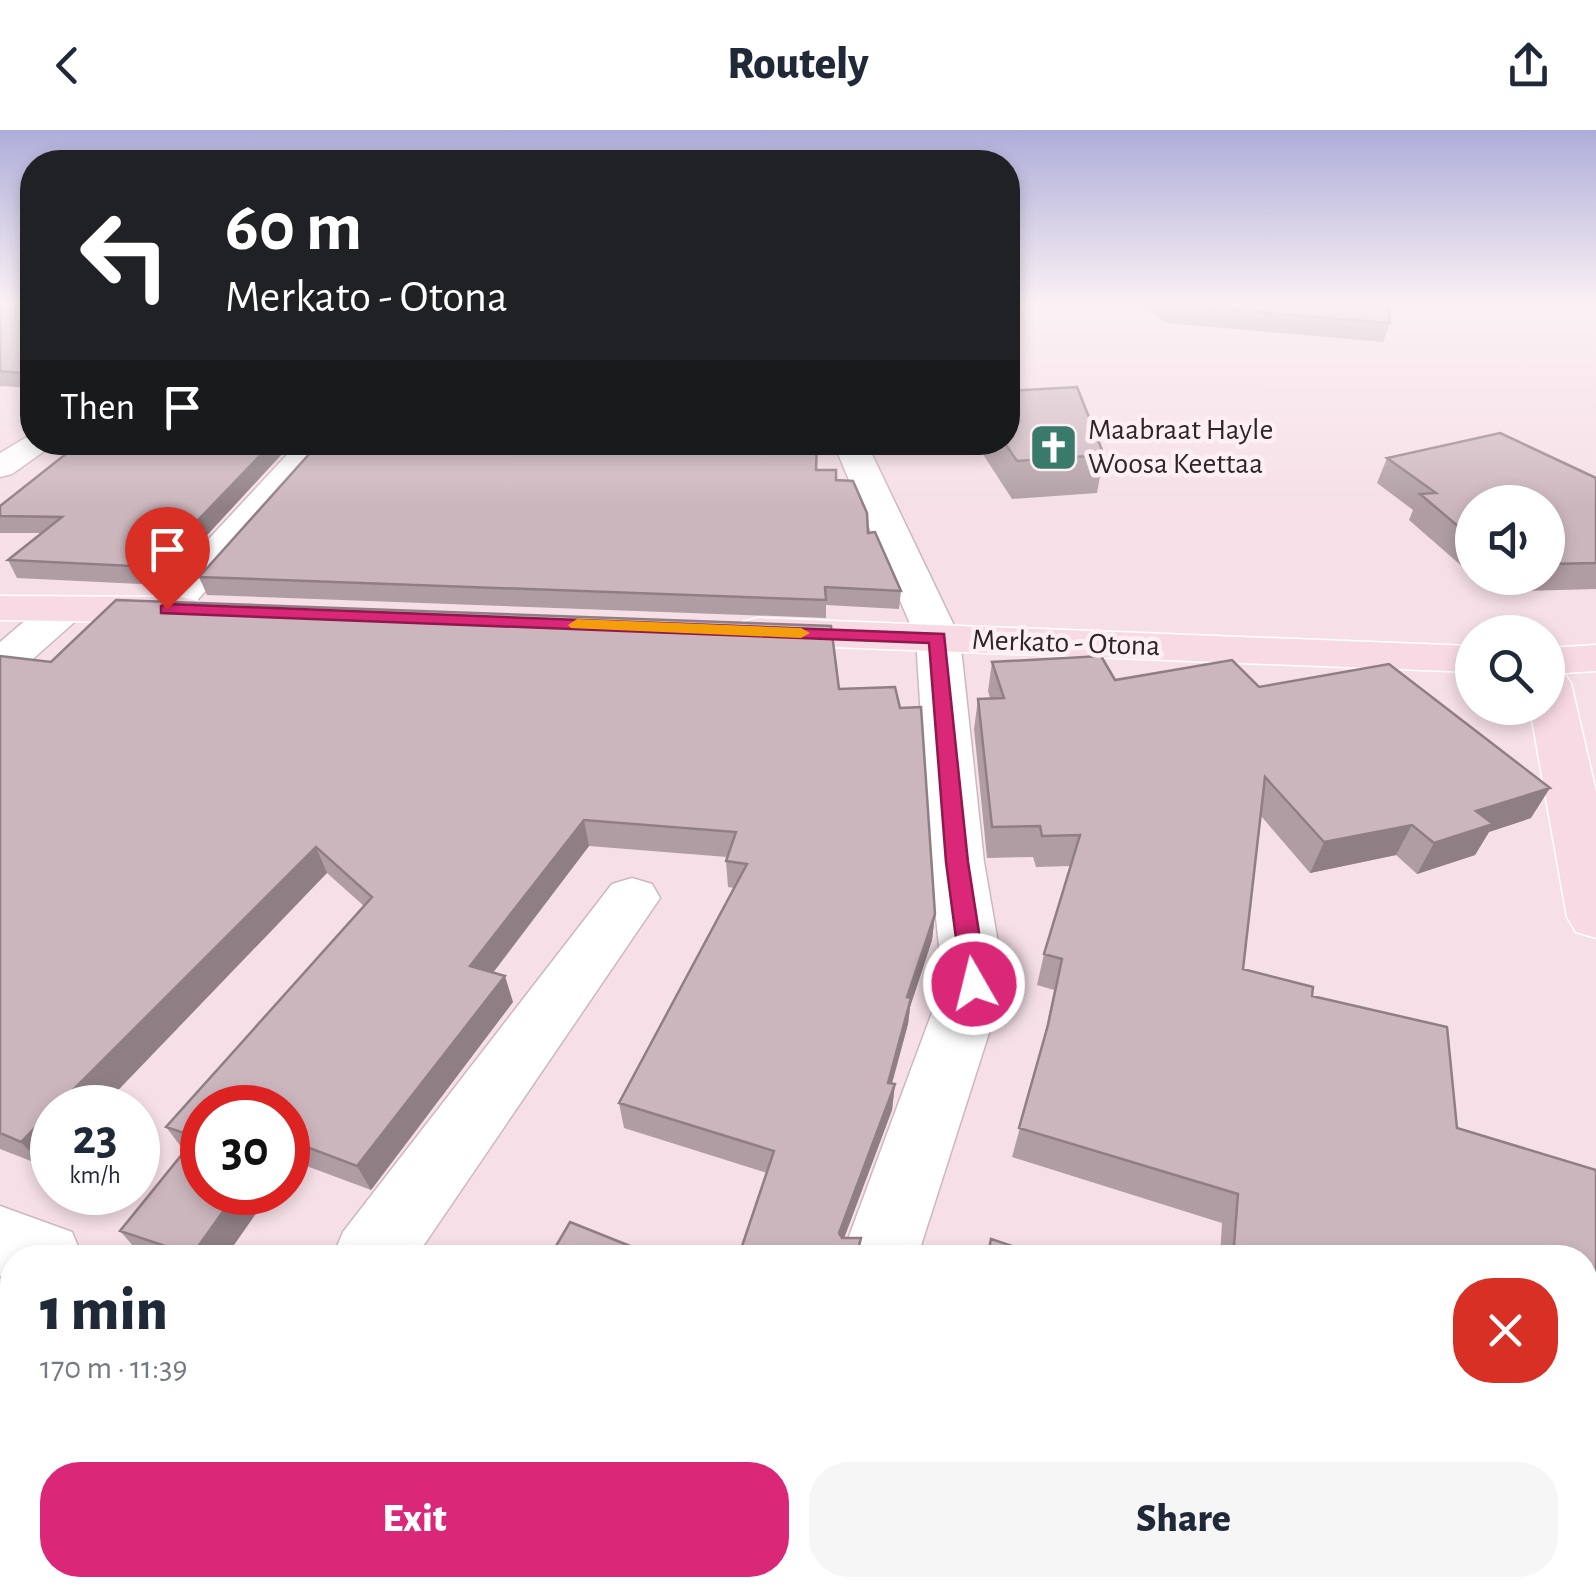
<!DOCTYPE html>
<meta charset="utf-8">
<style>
:root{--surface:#fff;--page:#f6f6f7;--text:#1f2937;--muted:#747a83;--accent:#db2777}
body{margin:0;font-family:"Alegreya Sans",sans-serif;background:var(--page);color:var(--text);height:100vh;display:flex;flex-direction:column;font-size:38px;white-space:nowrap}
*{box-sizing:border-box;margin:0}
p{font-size:32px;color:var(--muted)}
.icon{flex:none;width:55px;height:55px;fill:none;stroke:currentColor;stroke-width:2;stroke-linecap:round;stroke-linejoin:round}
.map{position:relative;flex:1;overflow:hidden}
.side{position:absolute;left:0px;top:1115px;width:1598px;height:352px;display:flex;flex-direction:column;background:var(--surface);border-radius:40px 40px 0 0;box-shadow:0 5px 15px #0003}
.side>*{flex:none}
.top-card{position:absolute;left:20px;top:20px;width:1000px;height:305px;border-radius:40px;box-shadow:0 5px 15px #0003;background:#202124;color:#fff;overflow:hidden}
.buttons{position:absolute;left:1455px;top:355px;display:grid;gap:20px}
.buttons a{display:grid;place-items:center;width:110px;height:110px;border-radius:50%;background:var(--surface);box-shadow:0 5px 15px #0003;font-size:50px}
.speed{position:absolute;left:30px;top:955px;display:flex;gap:20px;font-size:50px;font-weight:700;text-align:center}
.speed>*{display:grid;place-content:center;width:130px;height:130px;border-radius:50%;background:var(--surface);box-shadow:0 5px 15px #0003;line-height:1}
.speed small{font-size:25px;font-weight:400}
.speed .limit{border:15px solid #d22;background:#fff;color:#111}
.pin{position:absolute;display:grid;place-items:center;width:85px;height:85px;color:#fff;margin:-102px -42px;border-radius:50% 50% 50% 0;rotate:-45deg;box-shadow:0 0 10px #0007}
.pin .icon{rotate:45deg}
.me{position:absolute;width:110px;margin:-55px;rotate:352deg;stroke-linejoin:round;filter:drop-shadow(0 0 8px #0008)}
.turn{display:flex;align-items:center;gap:35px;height:210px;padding:0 40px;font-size:45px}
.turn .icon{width:130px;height:130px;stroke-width:2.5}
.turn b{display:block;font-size:70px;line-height:85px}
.then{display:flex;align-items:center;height:95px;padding:0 40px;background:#0003;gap:20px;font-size:38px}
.round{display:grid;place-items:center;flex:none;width:105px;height:105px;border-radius:40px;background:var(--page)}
.overview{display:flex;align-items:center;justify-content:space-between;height:170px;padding:0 40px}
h1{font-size:60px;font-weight:800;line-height:75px}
.cta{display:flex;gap:20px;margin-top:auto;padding:20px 40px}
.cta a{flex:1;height:115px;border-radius:40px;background:var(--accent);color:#fff;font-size:40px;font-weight:800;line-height:115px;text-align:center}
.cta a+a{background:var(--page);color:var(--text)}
header{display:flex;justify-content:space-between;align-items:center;height:130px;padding:0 40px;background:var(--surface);font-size:45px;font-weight:800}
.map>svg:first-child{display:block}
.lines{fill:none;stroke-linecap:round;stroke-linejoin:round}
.minor-casing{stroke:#ceb7bf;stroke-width:3}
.major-casing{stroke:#fff;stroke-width:3}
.minor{fill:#fff;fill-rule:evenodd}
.major{fill:#f8dae5;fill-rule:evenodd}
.wall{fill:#af9da3}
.shaded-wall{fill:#8f7f84}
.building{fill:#ccb6bd;stroke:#8f7f84;stroke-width:2.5}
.route{fill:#db2777;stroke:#8e194d;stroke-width:2.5}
.slow{fill:#f59e0b}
.labels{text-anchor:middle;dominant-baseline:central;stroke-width:9;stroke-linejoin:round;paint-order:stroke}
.far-poi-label{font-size:30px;fill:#2e2528;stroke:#fdeff4;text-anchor:start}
.far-street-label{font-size:30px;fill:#2e2528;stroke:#fdeff4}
</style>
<header><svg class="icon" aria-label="back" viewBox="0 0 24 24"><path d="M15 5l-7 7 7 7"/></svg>Routely<svg class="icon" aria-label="share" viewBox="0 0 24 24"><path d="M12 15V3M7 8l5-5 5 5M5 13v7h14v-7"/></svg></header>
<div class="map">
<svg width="1596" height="1466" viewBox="0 0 1596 1466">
<rect width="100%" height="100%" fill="#f6dfe7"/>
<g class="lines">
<defs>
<path id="minor" d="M32 304V312H57L12 344 0 347V323Z
M299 312H334L182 488 167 491 152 488 146 479 152 470Z
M833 312H866L960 508 984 732 1005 853 917 1128H841L943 853 930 732 916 508Z
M64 467 79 470 85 479 79 488 16 544 0 548V512L49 470Z
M632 748 652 754 660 768 415 1128H332L343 1102 612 754Z
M0 1076 72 1102 83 1128H12V1151L0 1146Z
M722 1455H814L812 1466H718Z"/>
<path id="major" d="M0 466 182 467 197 471 203 480 197 489 182 493 0 490Z
M758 488 1472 516V542L758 514 743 510 737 501 743 492Z
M1596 515V541L1564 543 1571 553 1596 662V808L1576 802 1567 787 1530 578H1548V518Z"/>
</defs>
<use href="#minor" class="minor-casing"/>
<use href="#major" class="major-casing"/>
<use href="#minor" class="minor"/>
<use href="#major" class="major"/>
</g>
<path class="wall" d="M0 173H32V270V258L0 256Z
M1140 173H1389L1390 193 1383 212 1166 193Z
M293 312 161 455 17 448 8 430 41 403H0V376Z
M975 312H1008L1104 325 1097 363 1012 369Z
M1387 328 1596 348V459L1492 462 1475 448H1548V372H1472V445L1409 390 1413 380 1377 353Z
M816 340 836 350 868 403 901 461 899 479 826 475V488L207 465 199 447Z
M0 526 51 532 839 559 935 784 932 810 910 877 908 894 892 954H895L892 980 844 1108 859 1128H738L767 1043 624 998 619 973 734 758 728 757 726 731 727 727 589 716 493 843 513 872 371 1060 293 1031 288 1039V978L225 1128H150L141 1125 120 1101 185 1022 166 997 364 776 327 743 52 978V1028L44 1036 0 1019Z
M992 532 1115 550 1259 557 1531 688 1489 702 1475 725 1417 744 1396 725 1310 743 1261 686 1243 839 1312 866 1457 998 1596 1040V1220L1594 1221 1585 1218V1128H1220L1222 1093 1012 1027 1042 917 1054 860 1037 855 1044 824 1071 736 1036 737 1033 727 987 728 974 599 978 569 990 568 988 561Z"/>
<path class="shaded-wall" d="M273 312H293L161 455 153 437Z
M1550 658 1531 688 1489 702 1475 725 1417 744 1434 713 1476 681Z
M584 690 589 716 478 862 470 836Z
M1412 695 1396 725 1310 743 1324 712Z
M316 717 327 743 101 978H55Z
M935 784 932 810 910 877 908 894 885 978 888 953 907 867Z
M505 846 513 872 371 1060 357 1036Z
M895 954 892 980 837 1127 839 1103Z
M52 980V1028L44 1036 21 1012Z
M288 1022 293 1031 288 1039Z
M237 1062H271L225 1128H194L192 1125Z
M12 1450V1455H58L50 1466H1Z"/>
<path class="building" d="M0 173H32V266L31 267 32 244 0 241Z
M1168 173H1389L1390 193 1170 175Z
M1077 257 1104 325 1017 331 1004 312H1008V261Z
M1500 303 1596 348V433L1548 434V372H1472V408L1420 364 1436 363 1387 328Z
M81 312H273L153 437 8 430 62 387 0 386V376Z
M320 312H817L816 340H836V350L853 351 867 383 868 403 875 402 901 461 825 457 826 470 199 447Z
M116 470 831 496 839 559 895 557 900 578 921 577 935 784 907 867 911 868 888 953 895 954 839 1103 842 1108H861L856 1127 844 1124 843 1128H738L774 1021 619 973 747 734 726 731 736 702 584 690 470 836 505 846 357 1036 288 1010V978H202V1062H237L192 1125 120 1101 196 1007 166 997 372 767 316 717 55 978H52V980L21 1012 0 1003V526L51 532Z
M1101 526 1115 550 1232 530 1259 557 1389 534 1550 658 1476 681 1493 694 1434 713 1412 695 1324 712 1265 647 1243 839 1313 857 1312 866 1447 897 1457 998 1596 1040V1186L1585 1183V1128H1396L1377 1122 1375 1128H1233L1238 1064 1019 998 1048 895 1062 829 1044 824 1080 705 1042 706 1040 696 992 697 978 569 1004 568 992 532Z
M570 1092 660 1128H549Z
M991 1109 1048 1128H987Z
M6 1274 12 1276V1450L0 1466V1277L3 1278Z
M1585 1392 1596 1396V1466H915L917 1455H1585Z
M211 1455H323L339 1462 337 1466H205Z
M531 1455H628L653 1466H526Z"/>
<linearGradient id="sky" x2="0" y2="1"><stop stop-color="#adadd9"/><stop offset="0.46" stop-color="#fbf1f4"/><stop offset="1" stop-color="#fbf1f4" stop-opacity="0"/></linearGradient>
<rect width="1596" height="378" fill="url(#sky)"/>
<path class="route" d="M167 474 944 504 968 732 987 854 983 860H966L962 854 946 732 929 513 161 483V476Z"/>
<path class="slow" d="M577 489 801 498 810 503 801 508 571 498 568 495Z"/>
<defs>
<symbol id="church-square" viewBox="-11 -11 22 22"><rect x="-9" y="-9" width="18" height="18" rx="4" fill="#397a6b" stroke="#fdeff4"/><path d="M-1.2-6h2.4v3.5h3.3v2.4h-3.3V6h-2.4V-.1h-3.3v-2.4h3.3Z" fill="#fff"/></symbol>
</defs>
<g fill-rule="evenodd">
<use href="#church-square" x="1026" y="290" width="55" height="55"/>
</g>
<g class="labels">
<g class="far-poi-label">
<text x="1088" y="300">Maabraat Hayle<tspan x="1088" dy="34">Woosa Keettaa</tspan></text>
</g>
<g class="far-street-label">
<text transform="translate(1066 513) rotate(2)">Merkato - Otona</text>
</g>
</g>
</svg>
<div class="buttons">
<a><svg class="icon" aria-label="sound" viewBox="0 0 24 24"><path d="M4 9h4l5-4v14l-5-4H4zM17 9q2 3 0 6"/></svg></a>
<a><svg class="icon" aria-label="search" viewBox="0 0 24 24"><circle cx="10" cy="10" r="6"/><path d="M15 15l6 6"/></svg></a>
</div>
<div class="speed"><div>23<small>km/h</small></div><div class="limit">30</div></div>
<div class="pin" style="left:167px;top:479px;background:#d93025"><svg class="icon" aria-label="arrive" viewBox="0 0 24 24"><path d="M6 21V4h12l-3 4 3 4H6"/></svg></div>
<svg class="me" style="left:974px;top:854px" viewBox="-20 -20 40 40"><circle r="17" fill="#db2777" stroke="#fff" stroke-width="3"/><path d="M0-11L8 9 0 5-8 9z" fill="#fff"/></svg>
<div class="top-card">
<div class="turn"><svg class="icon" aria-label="left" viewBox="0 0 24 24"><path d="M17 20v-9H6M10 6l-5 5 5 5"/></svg><div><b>60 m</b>Merkato - Otona</div></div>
<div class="then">Then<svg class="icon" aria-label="arrive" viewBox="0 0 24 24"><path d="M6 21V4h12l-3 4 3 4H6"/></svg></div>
</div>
<section class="side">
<div class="overview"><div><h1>1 min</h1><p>170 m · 11:39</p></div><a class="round" style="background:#d93025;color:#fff"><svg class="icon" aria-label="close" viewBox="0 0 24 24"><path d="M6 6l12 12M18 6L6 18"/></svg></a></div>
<div class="cta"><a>Exit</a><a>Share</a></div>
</section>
</div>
